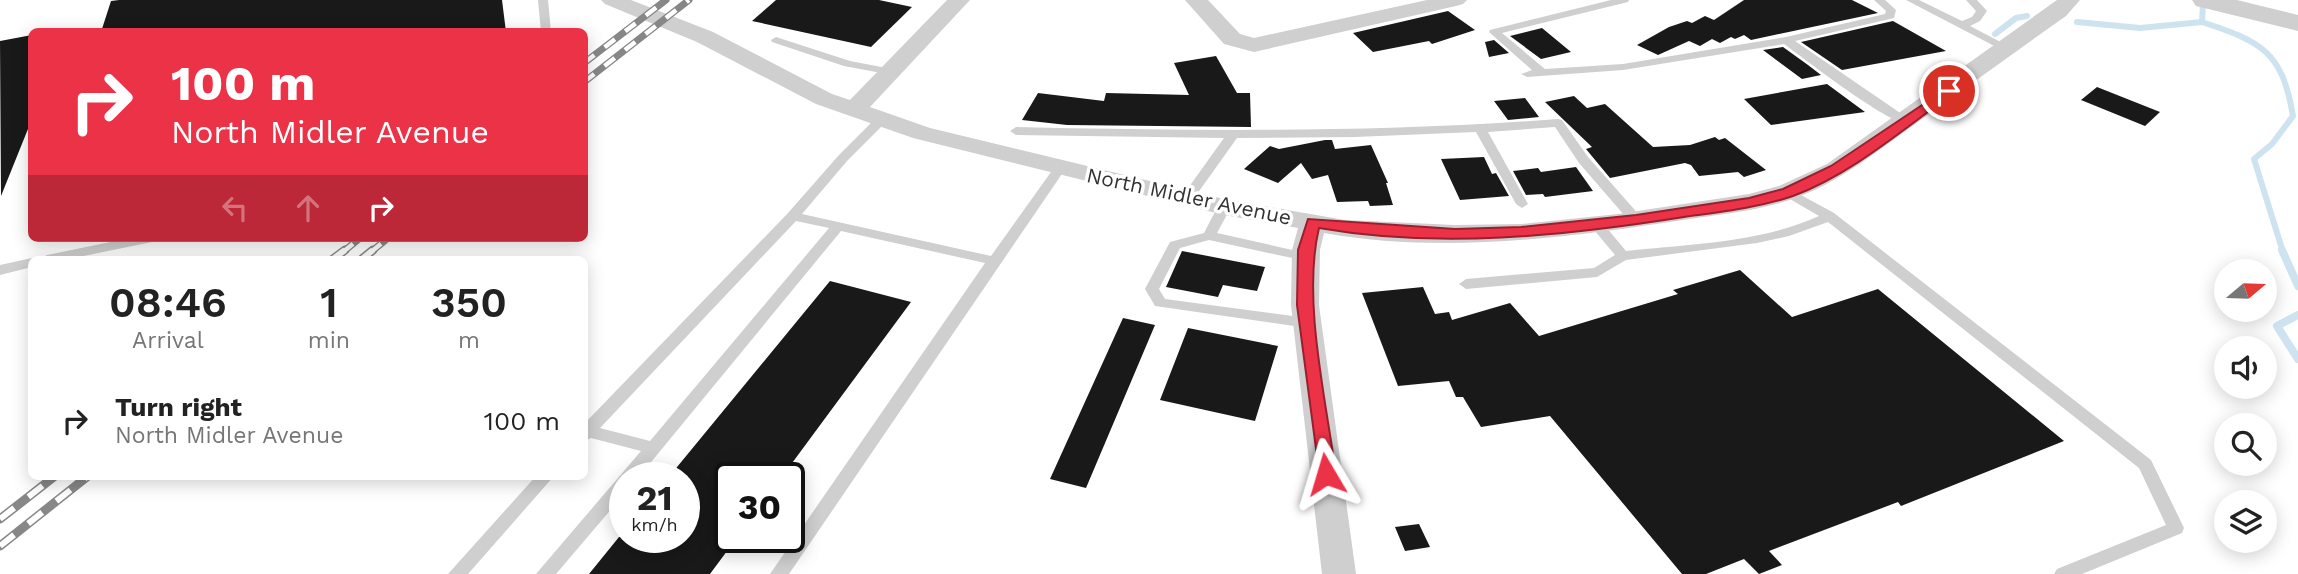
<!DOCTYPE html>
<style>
:root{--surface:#fff;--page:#f6f6f6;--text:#222;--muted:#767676}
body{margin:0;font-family:"Work Sans",sans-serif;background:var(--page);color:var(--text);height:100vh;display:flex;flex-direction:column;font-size:26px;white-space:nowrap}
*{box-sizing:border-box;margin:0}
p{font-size:23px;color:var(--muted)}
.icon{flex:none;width:38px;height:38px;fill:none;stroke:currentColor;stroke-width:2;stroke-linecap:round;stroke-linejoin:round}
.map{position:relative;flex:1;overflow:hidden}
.details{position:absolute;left:28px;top:256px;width:560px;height:224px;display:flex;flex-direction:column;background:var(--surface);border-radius:10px;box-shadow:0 4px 18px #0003}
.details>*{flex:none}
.hud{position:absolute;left:28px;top:28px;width:560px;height:214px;border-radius:10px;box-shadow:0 4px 18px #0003;background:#ec3247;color:#fff;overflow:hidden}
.needle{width:46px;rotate:71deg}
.buttons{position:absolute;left:2214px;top:259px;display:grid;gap:14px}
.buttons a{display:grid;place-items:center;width:63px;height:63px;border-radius:50%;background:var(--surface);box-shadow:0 4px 18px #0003;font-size:35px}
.speed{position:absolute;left:609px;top:462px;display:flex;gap:14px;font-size:35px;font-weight:700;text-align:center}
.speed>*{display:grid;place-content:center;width:91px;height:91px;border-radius:50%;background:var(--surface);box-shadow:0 4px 18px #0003;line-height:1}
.speed small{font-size:18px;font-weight:400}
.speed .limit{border:4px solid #111;border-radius:10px;background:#fff;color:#111}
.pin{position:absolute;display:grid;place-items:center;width:60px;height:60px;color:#fff;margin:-30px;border:4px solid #fff;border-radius:50%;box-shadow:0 2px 7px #0007}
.me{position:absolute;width:77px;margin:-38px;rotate:353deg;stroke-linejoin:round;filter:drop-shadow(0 0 5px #0008)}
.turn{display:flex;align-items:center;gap:24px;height:147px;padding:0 28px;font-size:32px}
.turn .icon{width:91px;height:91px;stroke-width:2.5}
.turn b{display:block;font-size:49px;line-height:60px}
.lanes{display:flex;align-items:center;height:66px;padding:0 28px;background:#0003;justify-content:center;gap:35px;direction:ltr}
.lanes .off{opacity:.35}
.eta{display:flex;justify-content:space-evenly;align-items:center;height:119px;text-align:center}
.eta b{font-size:42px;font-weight:600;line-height:49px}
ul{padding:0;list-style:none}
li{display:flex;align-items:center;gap:21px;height:91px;padding:0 28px}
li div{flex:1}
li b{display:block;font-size:26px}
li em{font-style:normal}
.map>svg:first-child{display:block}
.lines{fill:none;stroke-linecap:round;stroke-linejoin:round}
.stream-far1{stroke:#cde3ef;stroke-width:6}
.stream{stroke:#cde3ef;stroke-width:8}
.building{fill:#191919}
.service{fill:#cfcfcf;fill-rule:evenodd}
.minor{fill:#cfcfcf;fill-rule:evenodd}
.tertiary{fill:#cfcfcf;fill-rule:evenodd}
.rail-far1-casing{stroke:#878787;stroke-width:7}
.rail-casing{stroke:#878787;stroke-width:9}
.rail-far1{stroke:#fff;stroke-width:4.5;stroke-dasharray:13;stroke-linecap:butt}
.rail{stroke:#fff;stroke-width:6;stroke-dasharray:18;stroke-linecap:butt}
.route{fill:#ec3247;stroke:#99202e;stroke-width:2}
.labels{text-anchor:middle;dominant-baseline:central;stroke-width:7;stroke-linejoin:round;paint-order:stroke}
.street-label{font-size:21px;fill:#323232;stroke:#fff}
</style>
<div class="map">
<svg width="2298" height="574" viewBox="0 0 2298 574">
<rect width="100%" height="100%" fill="#fff"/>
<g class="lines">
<path class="stream-far1" d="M2203 4 2202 22C2262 42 2282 51 2293 116L2272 144 2254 159 2283 252
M2077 22 2140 28 2202 22
M1995 34 2016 18 2027 16"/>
<path class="stream" d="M2282 250 2298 286
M2298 315 2277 326 2298 359"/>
</g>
<path class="building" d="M119 0H502L506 32H101L111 1Z
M776 0H879L912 7 871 47 752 21Z
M1744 0H1852L1878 13 1751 40 1744 35 1735 39 1731 37 1720 43 1712 39 1700 46 1689 41 1658 55 1637 45 1669 27 1687 21 1692 23 1705 16 1714 20Z
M1448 11 1475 30 1432 44 1429 41 1373 52 1353 33Z
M1893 21 1946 51 1842 70 1801 42Z
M1542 28 1571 52 1541 59 1510 36Z
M32 35V119L1 196 0 41Z
M1494 40 1509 53 1489 57 1485 42Z
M1783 47 1808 65 1821 75 1802 79 1763 50Z
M1216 56 1237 93H1250L1251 127 1067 125 1022 120 1038 93 1104 101 1106 93 1189 95 1174 63Z
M1827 84 1865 112 1771 125 1744 99Z
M2097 87 2160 112 2145 126 2081 100Z
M1574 96 1587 108 1605 104 1653 147 1690 145 1715 137 1719 140 1725 138 1766 170 1744 177 1738 172 1699 176 1691 165 1685 163 1610 178 1586 149 1592 147 1545 102Z
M1525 98 1539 117 1508 120 1494 101Z
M1325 140H1332L1335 149 1371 145 1388 183H1386L1393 205 1370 206 1368 201 1337 202 1328 175 1312 179 1301 163 1278 183 1244 169 1270 146 1279 149Z
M1484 157 1492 174 1496 173 1509 196 1460 200 1441 159Z
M1576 167 1593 191 1545 197 1543 194 1526 195 1513 171 1538 168 1541 172Z
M1182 251 1265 267 1257 291 1223 285 1218 297 1166 287Z
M1740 270 1792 317 1878 289 2064 441 1901 506 1898 502 1769 551 1782 565 1759 574 1744 559 1706 574H1682L1550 416 1481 427 1463 397H1456L1449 381 1398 386 1362 293 1423 287 1435 314 1449 312 1452 320 1510 303 1539 336 1678 294 1673 290Z
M830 281 911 302 781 478H730V547L710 574H589L619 537H684V478H668Z
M1123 318 1155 325 1086 488 1050 479Z
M1188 328 1278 346 1255 421 1160 400Z
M1419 524 1430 547 1405 551 1395 527Z"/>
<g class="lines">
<path class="service" d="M538 0H548L551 32H541Z
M1611 0H1629L1628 2 1502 33 1545 69 1623 64 1786 37 1885 14 1886 11 1874 0H1885L1896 10 1894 18 1795 41 1912 121 1910 124C1890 126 1805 59 1784 44L1623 70 1527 77 1521 74 1532 70 1489 32 1490 30Z
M1906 0H1919L1962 21 1972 17 1976 11 1966 0H1977L1987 11 1980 21 1970 26 2014 49 2008 52 2004 51Z
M776 37 850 61 892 69 898 72 892 75 844 66 772 42 771 40Z
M882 115 888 119 886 122 847 161 802 214 991 256 1056 165 1060 164 1066 168 789 574H770L985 263 841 231 638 478H625V493L556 574H536L641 451 591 438 584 441V424L788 213 839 155 878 116ZM796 221 829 228 650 441 600 428Z
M1558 119 1562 120 1588 157 1641 217 1643 220 1641 223H1631L1579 163 1555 127 1488 132 1528 204 1522 208 1516 204 1476 132 1355 137 1237 138 1192 201 1187 202 1181 198 1224 138 1016 135 1010 131 1016 127C1197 131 1377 133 1558 119Z
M1788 188 1834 213 2151 460 2184 528 2182 533 2082 574H2054L2057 569 2166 525 2139 468 1828 222 1789 236 1757 243 1626 260 1597 277 1466 289 1459 284 1466 279 1594 268 1615 255 1589 224 1596 220 1601 221 1626 251C1690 244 1760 243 1819 216L1783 195 1782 192 1783 189Z
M1224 203 1231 207 1217 233 1306 253 1313 257 1306 261 1209 240 1180 248 1159 289 1165 299 1308 318 1315 323 1313 327 1308 328 1155 306 1145 289 1170 242 1204 233 1219 204Z
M130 238H159L152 242 69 259H40L47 255Z
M32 258 37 259H32V267L0 275V265Z
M536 476H554L468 574H448Z"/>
<path class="minor" d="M601 0H631L713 32 832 94 850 100 947 0H970L870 107 930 128 1224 199 1345 220 1455 225 1521 224 1618 214 1749 194 1779 186 1827 164 2057 0H2080L2066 16C2015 52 1965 88 1915 124 1877 151 1841 181 1798 197 1762 211 1721 214 1683 220 1565 238 1442 254 1324 233L1320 250 1319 305 1356 574H1322L1291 305 1292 250 1298 228 1224 215 913 138 816 104 697 42 605 4Z
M1185 0H1208L1240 34 1254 38 1427 0H1467L1463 4 1456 6 1254 52 1224 44Z"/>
<path class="tertiary" d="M2192 0H2237L2298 15V31L2196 6Z"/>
<defs>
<path id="rail-far1" d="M584 63 666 0
M584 82 689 0
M343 252 360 238
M371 252 388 238"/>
<path id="rail" d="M333 259 345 250
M362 259 373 250
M0 519 55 476
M0 546 88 476"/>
</defs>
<use href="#rail-far1" class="rail-far1-casing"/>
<use href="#rail" class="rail-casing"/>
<use href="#rail-far1" class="rail-far1"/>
<use href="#rail" class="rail"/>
</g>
<path class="route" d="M1949 87 1954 88V93C1903 129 1852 174 1793 196 1758 208 1720 212 1684 217 1564 236 1439 249 1319 228 1302 299 1326 400 1336 474L1333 479 1326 481 1320 479 1297 305 1298 250 1308 219 1455 229 1521 227 1636 215 1749 198 1783 189 1831 166Z"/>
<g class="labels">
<g class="street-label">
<text transform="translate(1189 196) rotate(12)">North Midler Avenue</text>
</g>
</g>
</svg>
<div class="buttons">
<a><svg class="needle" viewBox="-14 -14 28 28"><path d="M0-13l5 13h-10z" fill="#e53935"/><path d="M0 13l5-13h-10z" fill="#767676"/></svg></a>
<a><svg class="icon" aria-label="sound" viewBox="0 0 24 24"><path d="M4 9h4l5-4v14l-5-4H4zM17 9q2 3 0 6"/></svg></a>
<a><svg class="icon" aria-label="search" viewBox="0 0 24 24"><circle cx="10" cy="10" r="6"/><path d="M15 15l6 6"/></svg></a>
<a><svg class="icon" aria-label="layers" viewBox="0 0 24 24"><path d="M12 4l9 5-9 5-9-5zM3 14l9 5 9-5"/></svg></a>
</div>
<div class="speed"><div>21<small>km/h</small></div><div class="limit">30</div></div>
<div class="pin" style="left:1949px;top:91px;background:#d93025"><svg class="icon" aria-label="arrive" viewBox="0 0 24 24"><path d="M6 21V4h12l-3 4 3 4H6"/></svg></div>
<svg class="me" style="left:1326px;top:474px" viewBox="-20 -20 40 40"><path d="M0-17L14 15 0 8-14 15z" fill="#ec3247" stroke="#fff" stroke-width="4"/></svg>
<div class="hud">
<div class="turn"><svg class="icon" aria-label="right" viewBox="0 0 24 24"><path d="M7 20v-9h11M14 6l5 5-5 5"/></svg><div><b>100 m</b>North Midler Avenue</div></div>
<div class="lanes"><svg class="icon off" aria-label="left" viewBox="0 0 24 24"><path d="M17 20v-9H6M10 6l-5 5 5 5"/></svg><svg class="icon off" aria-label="ahead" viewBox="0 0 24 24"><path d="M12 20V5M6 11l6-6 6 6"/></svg><svg class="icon" aria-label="right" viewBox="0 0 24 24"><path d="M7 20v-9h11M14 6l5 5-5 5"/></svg></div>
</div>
<section class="details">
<div class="eta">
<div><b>08:46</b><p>Arrival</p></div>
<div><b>1</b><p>min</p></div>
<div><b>350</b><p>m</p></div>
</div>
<ul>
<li><svg class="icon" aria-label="right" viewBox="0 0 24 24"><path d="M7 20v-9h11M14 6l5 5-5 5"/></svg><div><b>Turn right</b><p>North Midler Avenue</p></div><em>100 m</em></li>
</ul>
</section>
</div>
